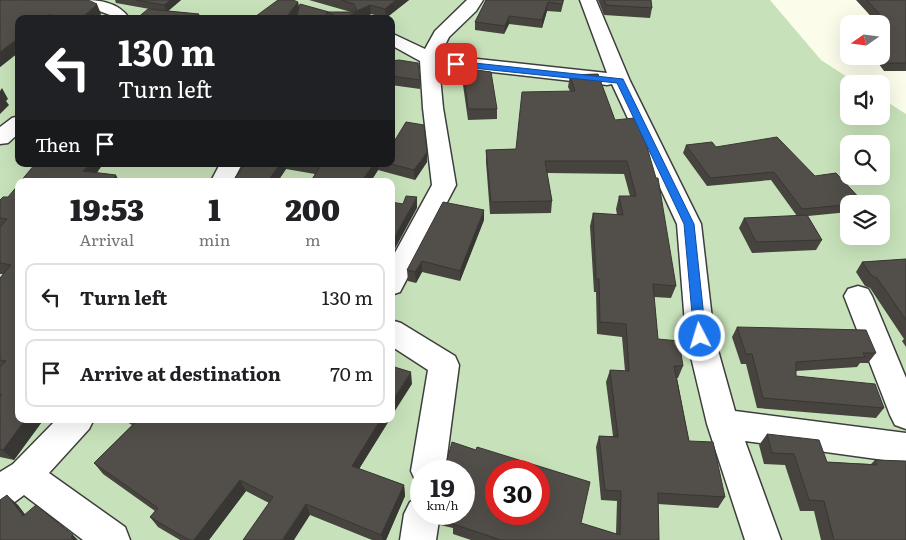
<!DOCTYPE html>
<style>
:root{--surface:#fff;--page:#f6f6f6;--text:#202124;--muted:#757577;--line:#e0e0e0}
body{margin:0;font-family:Literata,serif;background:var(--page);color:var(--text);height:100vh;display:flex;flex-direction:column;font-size:19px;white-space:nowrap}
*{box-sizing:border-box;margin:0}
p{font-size:16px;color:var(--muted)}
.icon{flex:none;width:28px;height:28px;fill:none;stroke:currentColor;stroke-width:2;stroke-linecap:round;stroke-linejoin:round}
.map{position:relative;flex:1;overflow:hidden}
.side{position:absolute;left:15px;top:178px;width:380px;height:245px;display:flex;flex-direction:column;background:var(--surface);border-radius:10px;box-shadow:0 5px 20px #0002}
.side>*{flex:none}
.guide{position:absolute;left:15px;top:15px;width:380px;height:152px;border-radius:10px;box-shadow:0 5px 20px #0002;background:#202124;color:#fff;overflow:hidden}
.needle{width:32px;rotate:256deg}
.fabs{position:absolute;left:840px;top:15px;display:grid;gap:10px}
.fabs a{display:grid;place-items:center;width:50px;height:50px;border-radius:10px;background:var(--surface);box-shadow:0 5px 20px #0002;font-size:25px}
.speed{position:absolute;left:410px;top:460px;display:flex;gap:10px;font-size:25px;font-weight:700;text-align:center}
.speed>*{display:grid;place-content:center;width:65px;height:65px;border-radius:50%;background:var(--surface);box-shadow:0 5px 20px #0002;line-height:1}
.speed small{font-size:12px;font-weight:400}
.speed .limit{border:8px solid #d22;background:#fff;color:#111}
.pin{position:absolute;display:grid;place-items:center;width:42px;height:42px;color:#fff;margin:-21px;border-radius:10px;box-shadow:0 2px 8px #0006}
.me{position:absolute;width:55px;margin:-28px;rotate:355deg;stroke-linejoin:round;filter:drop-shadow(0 0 4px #0008)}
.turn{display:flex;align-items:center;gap:18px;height:105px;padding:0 20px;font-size:22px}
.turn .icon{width:65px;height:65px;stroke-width:2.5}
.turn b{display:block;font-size:35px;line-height:42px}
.then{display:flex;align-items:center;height:48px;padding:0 20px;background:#0003;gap:10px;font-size:19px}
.eta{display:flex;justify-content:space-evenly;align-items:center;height:85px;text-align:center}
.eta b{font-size:30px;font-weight:800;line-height:35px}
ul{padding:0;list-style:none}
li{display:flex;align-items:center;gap:15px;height:68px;margin:0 10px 8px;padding:0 10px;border:2px solid var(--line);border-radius:10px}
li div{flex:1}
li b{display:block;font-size:19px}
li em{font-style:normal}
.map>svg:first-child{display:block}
.green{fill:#c7e2ba;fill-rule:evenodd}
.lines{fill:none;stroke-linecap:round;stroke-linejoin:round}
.minor-casing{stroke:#3e3e3e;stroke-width:3}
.minor{fill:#fff;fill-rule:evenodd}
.wall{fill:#47433f}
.shaded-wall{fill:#393733}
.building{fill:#524e49;stroke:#393733;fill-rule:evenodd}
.route{fill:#1a73e8;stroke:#114b97}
</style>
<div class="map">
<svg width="906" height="540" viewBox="0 0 906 540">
<rect width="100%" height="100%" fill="#fcfceb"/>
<path class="green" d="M71 0H770L821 60 858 84H849V116H881V98L906 114V540H0V43L19 31V164H391V19H40ZM849 144H881V176H849ZM19 181H391V419H19ZM849 204H881V236H849ZM421 471H464V514H421ZM496 471H539V514H496Z"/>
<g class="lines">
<defs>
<path id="minor" d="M76 0C97 0 117 0 130 19H113L110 15 78 3Z
M467 0H483L476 11 449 37 440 55 607 73 580 0H596L630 81 701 224 714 336 735 411 906 433V463L745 441 781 540H745L707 424 686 336 677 224 612 84 607 85 439 66 443 108 456 185 400 292 391 295V260L432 185 423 108 420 61 391 45V33L425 49 435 31Z
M19 116V133L8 143 0 144V127L12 118Z
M220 164H242L233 181H211Z
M858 286 868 289 872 296 906 378V429L895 425 890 415 844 296 848 289Z
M391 320 401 323 455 356 459 365 445 471H421V484L416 482 411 471 428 370 391 346Z
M57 419H94L89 429 49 473 125 527 130 540H83L24 495 12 504 0 508V472L13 464Z
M421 497V514H440L436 540H400L404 514 410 502Z"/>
</defs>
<use href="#minor" class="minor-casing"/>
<use href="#minor" class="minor"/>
</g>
<path class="wall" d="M0 0 101 14 96 19H19V52L0 67Z
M115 0H181L168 11 199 14 200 18 116 3Z
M309 0H409L386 18 371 14 362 19H358L357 18V19H296L297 15 294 19H252L298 2 299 8 329 12H351Z
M486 0H564L561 12 547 11 542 28 509 24 504 34 475 30V22Z
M598 0H651L652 8 650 18 604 15Z
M856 0H906V71H884L873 56H881V24H878Z
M849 28V39L845 36Z
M391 61 420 80V89L391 85Z
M463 68 497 109V119L468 120 462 78Z
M598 74 676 286 671 298 654 297 658 339 683 366 678 378H677L689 441 725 497 718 508 658 504 659 540H471L453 534V528L440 525V515L581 523 616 534 617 501 601 500 596 447 599 436H613L606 382 610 370 625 371 622 337 597 334 596 292H594L590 226 593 213 617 215 616 209 619 196H630L624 174 547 173 552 201 551 213 490 214 486 162V150L516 149 570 91 568 87 570 75Z
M686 145 716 147 815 176 864 203 863 204H849V212L808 216 822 240 816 250 752 253 739 228 744 218 797 216 771 180 707 186 683 153Z
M427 162 415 180 378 170 371 181H311L315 174 286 169 278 181H236L235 178 245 164H391Z
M8 197 19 419H44L14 460 0 457V278L3 274H0V200Z
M484 220 460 281 422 272 416 283 408 281 407 270Z
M906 259V347L902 341 904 339 870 288 865 286 856 272 862 262Z
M737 327 876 353 868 363H860L857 367 796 371V376L884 408 876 418 757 408 746 364H741L732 337Z
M124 419H390L359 469 404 485 405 496 386 540H372L310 515 269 503 246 491 209 540H180L158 527 150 517 155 511 103 474 94 463 132 425 127 422Z
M767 434 827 462 871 464 875 460 906 540H821L814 511H800L785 465 764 464 759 445Z"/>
<path class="shaded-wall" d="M171 0H181L167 12 164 5Z
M396 0H409L386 18 385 9Z
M298 2 300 12 294 19H285Z
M548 2 547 11 542 28V20Z
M97 4 101 14 96 19H84L83 17Z
M370 5 371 14 362 19H358L357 11Z
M357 12V19H342Z
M48 15 50 19H44Z
M509 16V24L504 34 505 26Z
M19 38V52L0 67V52Z
M2 88 8 99 6 101 9 105 0 114V91Z
M427 152V162L415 180 414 170Z
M89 164H100L101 167 91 181 83 171Z
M280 164H285L286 169 278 181H268Z
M374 164H378V170L371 181H362Z
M116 175 119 181H111Z
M417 197V208L391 256V243Z
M484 210V220L460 281V271Z
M422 261V272L416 283 415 272Z
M391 341 393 354 391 356Z
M411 372 412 384 391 417V403Z
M26 419H44L14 460 3 450Z
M381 419H390L354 477 352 466Z
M240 480 246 491 209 540H194Z
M404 485 405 496 386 540H383L381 535Z
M7 495 18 505 34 526 23 516Z
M306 504 310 515 294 540H282Z
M73 535 78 540H74L71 537Z"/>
<path class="building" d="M0 0H88L97 4 83 17 48 15 44 19H19V38L0 52Z
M136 0H171L164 5Z
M278 0H293L298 2 285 19H252Z
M341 0H396L385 9 370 5 357 11 354 4Z
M486 0H563L562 4 548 2 542 20 509 16 505 26 475 22Z
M604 0H651L652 8 606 5Z
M867 0H906V63H888L881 54V26H888L886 25H889Z
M300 4 329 12H357L342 19 327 12 325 19H296Z
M148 9 199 14 197 17 204 19H136Z
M399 60 418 63 420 80 391 76V61Z
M463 68 491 72 497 109H468Z
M598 74 615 120 634 118 645 140 656 178H658L676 286 653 284 658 339 679 341 683 366H674L689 441 713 442 725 497 658 493 659 540H501L453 524 455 518 440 515V514H464V471H444L452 442 476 450 477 447 590 482 581 523 620 535 621 491 605 490 599 436 618 437 610 370 629 371 626 324 600 322 599 279H596L593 213 623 215 619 196H636L627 161H545L552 201 491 202 486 150 516 149 522 92 575 91 570 75ZM496 471H539V514H496Z
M406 122 424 125 427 152 414 170 391 164V145H392Z
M777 137 815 176 836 173 864 203 802 209 774 172 710 178 686 145 712 142 716 147Z
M35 164H89L83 171 116 175 111 181H21Z
M245 164H280L268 181H244L245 180 235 178Z
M313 164H374L362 181H311L321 165Z
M19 184V419H26L3 450 0 449V397L2 395H0V367L6 361 0 360V278L11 265 0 263V227L7 219 0 218V200L3 197H8Z
M406 196 417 197 391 243V202L403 204Z
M443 202 484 210 460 271 422 261 415 272 407 270Z
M807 215 822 240 756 242 744 218Z
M906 259V320L877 278 872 276 862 262Z
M737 327 866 330 876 353H863L865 357 796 362V376L875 384 884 408 763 398 752 354H746Z
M391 366 411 372 391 403Z
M133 419H381L352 466 404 485 381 535 306 504 282 540H243L273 497 240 480 194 540H189L150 517 158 508 94 463 137 421Z
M767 434 819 440 827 462 877 465 875 460 906 461V540H834L824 501 809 500 794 454 772 453Z
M7 495 23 516 36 505 73 535 71 537 74 540H0V500Z"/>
<path class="route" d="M456 61 623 79 694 224 706 336 704 340H696L694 336 684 224 617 83 453 66 452 64Z"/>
</svg>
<div class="fabs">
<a><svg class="needle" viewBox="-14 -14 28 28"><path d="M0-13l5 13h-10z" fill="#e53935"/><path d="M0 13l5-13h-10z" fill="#757577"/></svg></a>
<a><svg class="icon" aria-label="sound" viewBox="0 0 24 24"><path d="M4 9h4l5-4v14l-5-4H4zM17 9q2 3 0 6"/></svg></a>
<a><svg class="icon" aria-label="search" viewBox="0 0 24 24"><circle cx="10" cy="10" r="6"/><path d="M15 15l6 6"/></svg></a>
<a><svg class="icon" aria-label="layers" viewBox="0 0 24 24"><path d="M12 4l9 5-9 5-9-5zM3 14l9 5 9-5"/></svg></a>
</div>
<div class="speed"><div>19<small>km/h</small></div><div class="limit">30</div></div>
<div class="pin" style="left:456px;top:64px;background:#d93025"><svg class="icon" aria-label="arrive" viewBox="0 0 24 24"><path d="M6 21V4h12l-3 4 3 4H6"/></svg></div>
<svg class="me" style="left:700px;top:336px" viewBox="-20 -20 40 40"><circle r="17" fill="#1a73e8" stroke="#fff" stroke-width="3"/><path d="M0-11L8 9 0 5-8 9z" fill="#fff"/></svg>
<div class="guide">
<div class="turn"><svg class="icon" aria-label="left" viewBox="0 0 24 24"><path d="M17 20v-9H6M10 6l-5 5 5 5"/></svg><div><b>130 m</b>Turn left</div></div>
<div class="then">Then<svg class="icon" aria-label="arrive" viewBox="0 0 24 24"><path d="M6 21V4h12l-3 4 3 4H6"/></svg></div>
</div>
<section class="side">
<div class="eta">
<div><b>19:53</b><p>Arrival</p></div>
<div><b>1</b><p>min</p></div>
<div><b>200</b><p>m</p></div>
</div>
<ul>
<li><svg class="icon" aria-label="left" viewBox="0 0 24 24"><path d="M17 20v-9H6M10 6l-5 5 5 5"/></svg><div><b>Turn left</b></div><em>130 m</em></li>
<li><svg class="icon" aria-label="arrive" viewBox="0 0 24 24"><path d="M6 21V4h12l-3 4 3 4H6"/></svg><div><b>Arrive at destination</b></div><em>70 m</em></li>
</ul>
</section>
</div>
